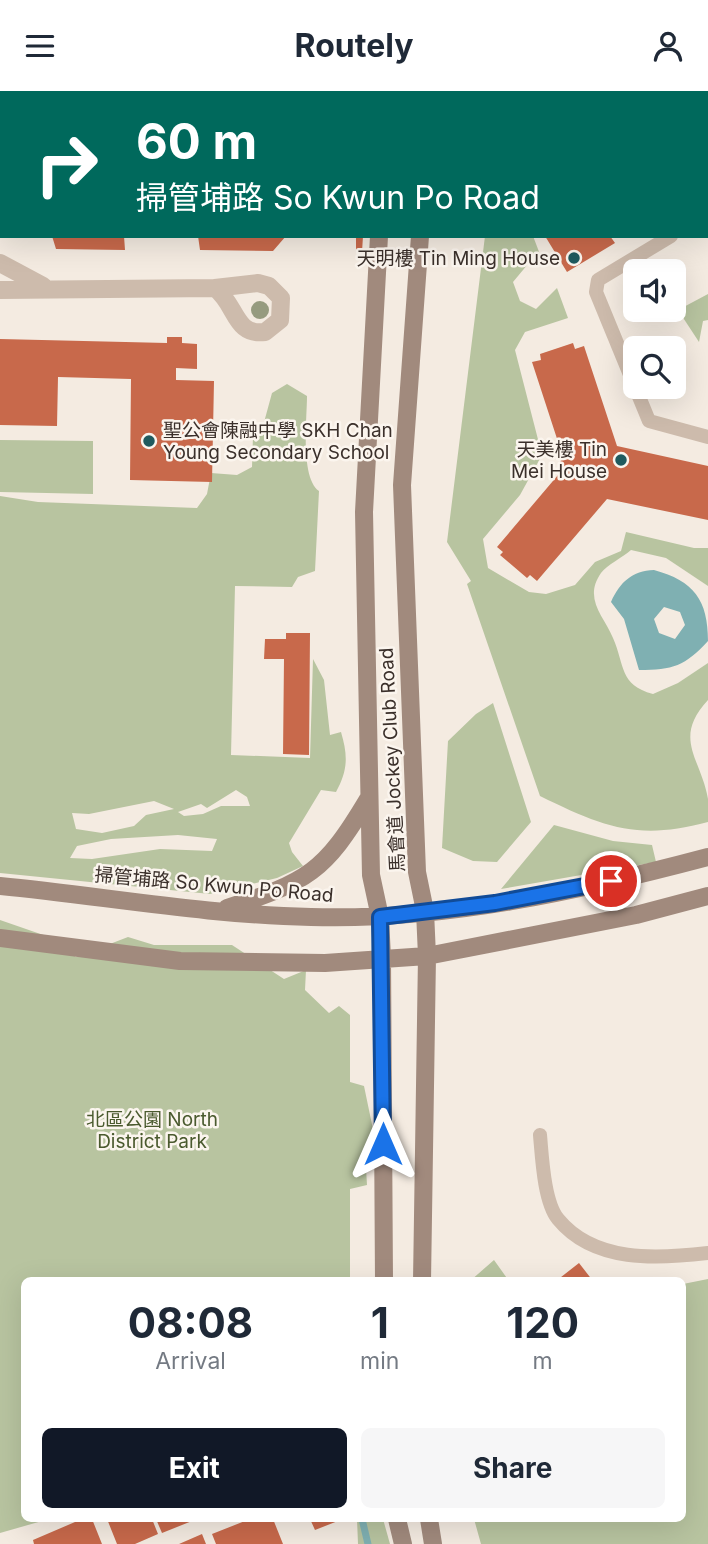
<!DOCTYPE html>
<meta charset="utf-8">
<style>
:root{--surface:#fff;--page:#f6f6f7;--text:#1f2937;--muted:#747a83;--accent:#111827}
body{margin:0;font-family:Inter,"Noto Sans SC",sans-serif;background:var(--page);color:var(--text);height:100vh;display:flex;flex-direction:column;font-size:26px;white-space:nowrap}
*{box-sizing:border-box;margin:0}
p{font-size:23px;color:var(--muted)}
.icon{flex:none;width:38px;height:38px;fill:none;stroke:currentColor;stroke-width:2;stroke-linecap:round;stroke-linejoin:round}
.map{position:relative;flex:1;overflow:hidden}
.side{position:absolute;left:21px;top:1186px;width:665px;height:245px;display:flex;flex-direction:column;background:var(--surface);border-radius:10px;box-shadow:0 7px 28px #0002}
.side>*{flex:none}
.hud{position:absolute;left:0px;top:0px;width:709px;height:147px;box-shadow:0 7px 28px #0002;background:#00695c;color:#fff;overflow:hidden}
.buttons{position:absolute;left:623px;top:168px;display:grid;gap:14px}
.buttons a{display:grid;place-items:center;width:63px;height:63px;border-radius:10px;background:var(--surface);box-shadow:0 7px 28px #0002;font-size:35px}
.pin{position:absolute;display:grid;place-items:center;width:60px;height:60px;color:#fff;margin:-30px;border:4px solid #fff;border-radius:50%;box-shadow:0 2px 7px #0007}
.me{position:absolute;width:77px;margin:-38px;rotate:0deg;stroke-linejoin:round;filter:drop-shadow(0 0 5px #0008)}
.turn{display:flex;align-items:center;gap:24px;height:147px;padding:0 21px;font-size:32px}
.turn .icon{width:91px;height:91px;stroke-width:2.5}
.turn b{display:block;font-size:49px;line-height:60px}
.eta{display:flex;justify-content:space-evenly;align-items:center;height:119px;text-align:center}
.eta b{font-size:42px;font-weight:700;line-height:49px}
.button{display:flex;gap:14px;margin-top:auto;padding:14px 21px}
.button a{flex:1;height:80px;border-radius:10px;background:var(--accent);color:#fff;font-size:28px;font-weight:700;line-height:80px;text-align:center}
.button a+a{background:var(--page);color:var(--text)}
header{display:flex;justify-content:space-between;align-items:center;height:91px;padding:0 21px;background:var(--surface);font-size:32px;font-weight:700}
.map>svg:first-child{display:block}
.green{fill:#b8c4a0;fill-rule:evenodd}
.water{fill:#7fb0b2;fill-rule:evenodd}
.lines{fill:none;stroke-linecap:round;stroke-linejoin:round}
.stream{stroke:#7fb0b2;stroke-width:7}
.building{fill:#c8694b}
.lane{stroke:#cdbbac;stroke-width:14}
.street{stroke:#cdbbac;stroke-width:18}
.secondary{stroke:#a18a7d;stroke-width:18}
.tree{fill:#969b7f}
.route-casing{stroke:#114b97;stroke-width:18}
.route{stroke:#1a73e8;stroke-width:12}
.poi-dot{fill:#1f5a5e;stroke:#fbf5ee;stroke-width:2.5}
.labels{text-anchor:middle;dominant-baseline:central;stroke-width:5;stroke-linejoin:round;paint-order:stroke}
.poi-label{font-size:19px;fill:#3b302b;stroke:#fbf5ee;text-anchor:end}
.street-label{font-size:19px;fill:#3b302b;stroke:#fbf5ee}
.park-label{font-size:19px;fill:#4a5a2e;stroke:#fbf5ee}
</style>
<header><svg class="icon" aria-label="menu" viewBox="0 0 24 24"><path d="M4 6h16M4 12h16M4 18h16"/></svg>Routely<svg class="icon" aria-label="person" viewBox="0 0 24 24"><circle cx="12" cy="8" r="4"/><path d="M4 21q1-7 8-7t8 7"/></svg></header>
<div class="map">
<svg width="708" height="1453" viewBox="0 0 708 1453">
<rect width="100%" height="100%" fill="#f4ebe1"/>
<path class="green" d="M508 0H708V2H507Z
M485 145H533L541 166 528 173 513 191 520 210 536 218 557 197 568 227 525 241 515 259 542 364 520 404 483 448 488 477 529 501 546 503 575 494 595 471 621 460 626 441 694 457H708V495L666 467 631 459C623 466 607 474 601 482 583 508 604 525 613 547 625 574 619 594 653 603L678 592 708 572V609C672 648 701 667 708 708 708 715 708 724 708 731 638 750 603 736 540 705L467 493 471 490 447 451Z
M708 203V229L703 230 699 251 678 219Z
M287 293 307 305C307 328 300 386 319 400L315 480 298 486 292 496 235 495 231 664 310 667 313 568 324 589 330 644 341 641C348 665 348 679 336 701L321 699 289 752 292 761 303 775 277 787 210 803 0 782V405L38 411 197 417 207 403 211 382 237 384 252 376 253 345 263 335 272 302ZM236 699 247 706 250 715H221L203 723 184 725 178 721 201 713 207 717ZM154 710 174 718 146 724 134 735 102 742 76 738 72 722 89 723ZM178 744 217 748 212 760 160 758 92 768 70 767 77 755 111 748Z
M0 349 93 350V403L0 401Z
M493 612 531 731 497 771 473 770 442 757 448 650 476 623Z
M554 734 613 750 652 754 656 771 501 798Z
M0 829 52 847 76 866 128 846 154 854H232L284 888 306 879 305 899 329 922 339 915 350 924V991L364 995 375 1048 366 1077 367 1094 350 1098V1190H24V1428H49L0 1442Z
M494 1169 509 1190H470Z
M708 1188V1453H481L474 1428H682L683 1193Z
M357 1428H383L390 1453H358Z"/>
<path class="water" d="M654 479C694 490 708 509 708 550 685 575 673 579 639 579L624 528 611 511C620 491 632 480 654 479ZM664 516 680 521 685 534 675 548 659 542 654 528Z"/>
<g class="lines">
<path class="stream" d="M362 1428 368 1453"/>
</g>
<path class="building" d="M52 145H124L125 159 56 158Z
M198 145H286L273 160 200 159Z
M356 145H363L362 161H356Z
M545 145H610L615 152 567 181Z
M167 246H182V252L197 253V278L176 277V289L214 290 212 391 130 389 131 288 58 286 57 335 0 334V248L167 252Z
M573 252 575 258 584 255 617 355 708 375V429L607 408 537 490 530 484 527 487 500 464 503 461 497 456 558 384 562 363 532 271 541 269 540 263Z
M286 542H310L309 664 283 663 284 568H264L265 548H286Z
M579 1172 593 1190H556Z
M82 1428H92L102 1453H34L33 1449Z
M107 1428H152L158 1443 135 1453H117Z
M156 1428H197L162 1442Z
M250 1428H273L283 1453H216L212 1443Z
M310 1428H343L315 1439Z
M202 1443 206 1453H179Z"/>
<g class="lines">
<path class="lane" d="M707 124H708
M671 145 598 189 596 201 649 330 708 346
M540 1044C542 1066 544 1111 558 1128 594 1172 657 1168 708 1162"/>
<path class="street" d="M0 172 43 195
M0 199 215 197 258 192 269 195 281 207 280 229 265 241C234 245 237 214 215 197"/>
<path class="secondary" d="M387 0V2
M419 0V2
M379 145 364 421 371 784 380 826 382 867 384 1190
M420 145 402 394 417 781 425 820 427 865 422 1190
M0 795C103 805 207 824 311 826 444 830 580 800 708 766
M227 817C308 790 324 782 368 708
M0 847 180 870 325 872 427 865 636 824 708 805
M397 1428 403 1453
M429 1428 433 1453"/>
</g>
<circle class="tree" cx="260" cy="219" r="9"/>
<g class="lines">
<defs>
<path id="route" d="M383 1053 380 826 495 812 611 790"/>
</defs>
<use href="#route" class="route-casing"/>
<use href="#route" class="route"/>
</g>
<g class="poi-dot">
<circle cx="574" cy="167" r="7"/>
<circle cx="149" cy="350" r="7"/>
<circle cx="621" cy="369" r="7"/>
</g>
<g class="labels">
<g class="poi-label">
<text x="560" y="167">天明樓 Tin Ming House</text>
<text x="163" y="339" text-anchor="start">聖公會陳融中學 SKH Chan<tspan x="163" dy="22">Young Secondary School</tspan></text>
<text x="607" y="358">天美樓 Tin<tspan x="607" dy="22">Mei House</tspan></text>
</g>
<g class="street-label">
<text transform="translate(392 669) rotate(-93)">馬會道 Jockey Club Road</text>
<text transform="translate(214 794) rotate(5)">掃管埔路 So Kwun Po Road</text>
</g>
<g class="park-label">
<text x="152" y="1028">北區公園 North<tspan x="152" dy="22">District Park</tspan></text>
</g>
</g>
</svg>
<div class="buttons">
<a><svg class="icon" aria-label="sound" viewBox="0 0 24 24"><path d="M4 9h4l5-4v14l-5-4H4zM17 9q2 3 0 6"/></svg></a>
<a><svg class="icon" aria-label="search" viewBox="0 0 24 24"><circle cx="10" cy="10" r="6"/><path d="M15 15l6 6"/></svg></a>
</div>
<div class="pin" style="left:611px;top:790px;background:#d93025"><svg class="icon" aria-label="arrive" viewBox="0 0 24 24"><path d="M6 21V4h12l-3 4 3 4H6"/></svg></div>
<svg class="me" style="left:383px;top:1053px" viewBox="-20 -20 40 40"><path d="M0-17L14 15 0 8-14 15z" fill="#1a73e8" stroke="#fff" stroke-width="4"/></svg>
<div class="hud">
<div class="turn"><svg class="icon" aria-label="right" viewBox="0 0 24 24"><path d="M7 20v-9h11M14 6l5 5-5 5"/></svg><div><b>60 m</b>掃管埔路 So Kwun Po Road</div></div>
</div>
<section class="side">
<div class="eta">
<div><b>08:08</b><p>Arrival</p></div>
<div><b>1</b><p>min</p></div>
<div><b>120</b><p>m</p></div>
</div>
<div class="button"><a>Exit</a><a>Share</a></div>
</section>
</div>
